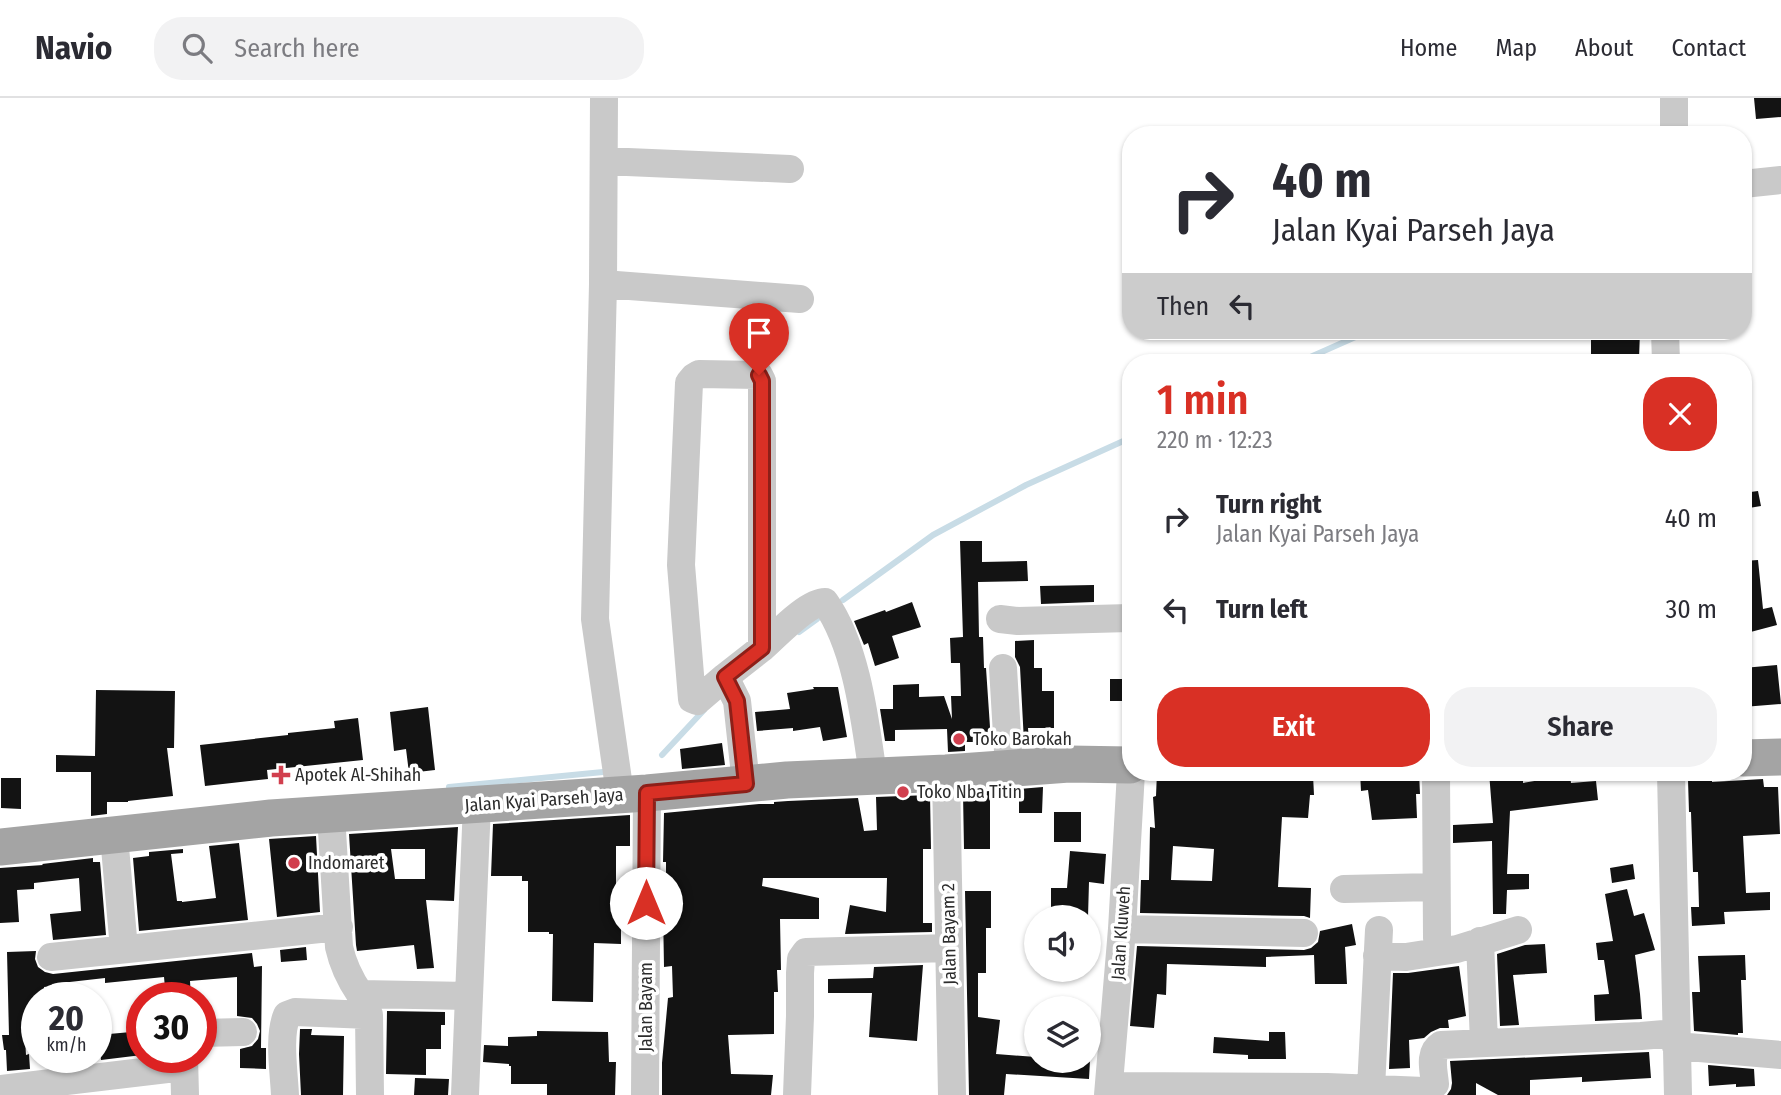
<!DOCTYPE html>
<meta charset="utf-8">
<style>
:root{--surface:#fff;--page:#f2f2f3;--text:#2b2b33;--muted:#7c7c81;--line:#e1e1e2;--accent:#d93025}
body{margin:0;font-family:"Fira Sans Condensed",sans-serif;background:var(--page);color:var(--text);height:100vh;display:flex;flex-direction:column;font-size:26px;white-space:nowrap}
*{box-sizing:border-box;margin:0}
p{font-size:23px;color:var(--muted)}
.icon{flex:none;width:38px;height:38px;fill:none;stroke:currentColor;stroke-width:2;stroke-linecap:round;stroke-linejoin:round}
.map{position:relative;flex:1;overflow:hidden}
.details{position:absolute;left:1122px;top:256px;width:630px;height:427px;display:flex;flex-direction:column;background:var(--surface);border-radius:28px;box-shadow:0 2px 5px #0004}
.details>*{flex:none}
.guide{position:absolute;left:1122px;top:28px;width:630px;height:214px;border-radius:28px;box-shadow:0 2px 5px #0004;background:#fff;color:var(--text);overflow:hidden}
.tools{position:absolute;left:1024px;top:807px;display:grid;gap:14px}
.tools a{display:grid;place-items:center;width:77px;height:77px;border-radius:50%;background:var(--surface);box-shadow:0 2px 5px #0004;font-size:35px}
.speed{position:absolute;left:21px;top:884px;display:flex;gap:14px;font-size:35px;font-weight:700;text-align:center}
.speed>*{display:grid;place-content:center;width:91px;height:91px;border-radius:50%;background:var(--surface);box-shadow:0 2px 5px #0004;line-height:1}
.speed small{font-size:18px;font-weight:400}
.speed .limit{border:10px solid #d22;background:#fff;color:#111}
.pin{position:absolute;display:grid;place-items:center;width:60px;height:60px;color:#fff;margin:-72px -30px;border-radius:50% 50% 50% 0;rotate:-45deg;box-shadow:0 0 7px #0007}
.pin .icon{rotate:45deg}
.me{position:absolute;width:77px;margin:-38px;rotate:0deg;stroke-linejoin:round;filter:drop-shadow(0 0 5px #0008)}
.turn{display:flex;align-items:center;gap:24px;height:147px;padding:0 35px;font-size:32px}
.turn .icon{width:91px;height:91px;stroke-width:2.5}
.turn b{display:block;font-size:49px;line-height:60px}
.then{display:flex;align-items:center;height:66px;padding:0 35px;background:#0003;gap:14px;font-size:26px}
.round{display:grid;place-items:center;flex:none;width:74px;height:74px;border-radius:28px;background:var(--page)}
.summary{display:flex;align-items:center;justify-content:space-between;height:119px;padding:0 35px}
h1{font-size:42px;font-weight:600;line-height:52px;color:var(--accent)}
.button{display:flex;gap:14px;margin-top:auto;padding:14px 35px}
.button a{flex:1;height:80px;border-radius:28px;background:var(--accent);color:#fff;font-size:28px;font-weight:600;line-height:80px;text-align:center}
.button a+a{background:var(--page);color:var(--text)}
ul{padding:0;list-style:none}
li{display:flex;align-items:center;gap:21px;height:91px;padding:0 35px}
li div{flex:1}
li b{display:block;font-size:26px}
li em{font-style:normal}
header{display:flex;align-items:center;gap:42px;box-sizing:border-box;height:98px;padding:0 35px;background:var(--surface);border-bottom:2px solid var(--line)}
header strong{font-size:33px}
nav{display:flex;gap:38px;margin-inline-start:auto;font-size:24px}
.search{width:490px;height:63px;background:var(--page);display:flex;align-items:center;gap:18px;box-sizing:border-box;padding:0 24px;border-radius:28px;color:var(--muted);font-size:26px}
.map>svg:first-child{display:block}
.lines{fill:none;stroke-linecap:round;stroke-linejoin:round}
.stream{stroke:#c8dce6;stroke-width:6}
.building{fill:#131313;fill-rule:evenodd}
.minor{stroke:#c9c9c9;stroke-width:28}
.major{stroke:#a4a4a4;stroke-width:37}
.route-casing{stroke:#8d1f18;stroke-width:18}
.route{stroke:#d93025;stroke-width:12}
.poi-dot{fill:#d13f4e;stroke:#fff;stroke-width:2.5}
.labels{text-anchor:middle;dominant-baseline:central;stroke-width:7;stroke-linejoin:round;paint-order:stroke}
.poi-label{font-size:18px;fill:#2c2c2c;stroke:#fff;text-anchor:start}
.street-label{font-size:18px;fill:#2c2c2c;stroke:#fff}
</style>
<header>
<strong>Navio</strong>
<div class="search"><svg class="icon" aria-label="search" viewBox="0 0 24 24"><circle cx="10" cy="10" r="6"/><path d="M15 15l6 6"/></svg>Search here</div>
<nav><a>Home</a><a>Map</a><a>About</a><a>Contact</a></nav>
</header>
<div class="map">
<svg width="1781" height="997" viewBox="0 0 1781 997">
<rect width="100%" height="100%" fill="#fff"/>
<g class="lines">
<path class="stream" d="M1299 264 1369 233
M843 502 933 437 1026 387 1130 340
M799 534 817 521
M662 657 704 612
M449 689 603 674"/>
</g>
<path class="building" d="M1754 0H1781V19L1756 21Z
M1591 233H1640L1639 261H1591Z
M1758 393 1761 408 1743 411V395Z
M960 443H982V464L1027 463 1028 483 978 484 979 539H983L984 570H986L991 644H965V653L948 654 947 631 895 632V643H885L880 611H893V587L919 586V599L944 598 952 621 951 598H961L960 565H951L950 540 963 539Z
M1758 462 1763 511 1772 509 1777 527 1743 536V463Z
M1094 487V504L1041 506 1040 488Z
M912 504 921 529 892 538 899 560 875 568 868 545 864 547 854 523 885 512 886 514Z
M1034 542V570H1042V593H1054V630H1028L1029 644H1024L1020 569 1015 559V543Z
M1777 567 1781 606 1743 609V570Z
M1110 581H1130V603H1110Z
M813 589H838L847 639 823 643 820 629 793 633V630L757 633 755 614 790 611 787 595 814 591Z
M96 592 175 593 174 650H167L173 698 128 703V704H107V716L91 718V674H56V657L95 658Z
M428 609 435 672 409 675 406 651 394 653 390 614Z
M358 620 363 662 267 672 268 681 205 688 200 647 288 637V635L335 630 334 623Z
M722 645 725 667 682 671 680 651Z
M1157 674H1284V679L1313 677 1314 697H1310L1308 720 1282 719 1278 789 1311 790 1310 820 1304 818 1140 815 1141 782H1149L1150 729 1155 730 1153 699 1156 698ZM1173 748 1214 751 1212 783 1171 782Z
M1360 674H1419L1420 696H1416L1417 720 1372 722 1368 692 1361 693Z
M1489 674H1508L1509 680 1523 679V685L1570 677 1571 685 1596 683 1598 702 1510 713 1507 776H1529V791L1507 792 1506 816H1493L1492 743 1453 745V727L1493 725Z
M1 680H21V711L1 710Z
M1712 681V684L1763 681 1764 689H1778L1780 736 1743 738 1746 795 1770 794V812L1724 814 1725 826 1692 828 1691 809H1699L1698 774H1693L1691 714H1689L1688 682Z
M1043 689 1042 715H1019V691Z
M990 693V751H964L963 695Z
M930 697 931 751H923V825H932V834L845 836 850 807 886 814 887 780H763L762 788 819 800V821H780L781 872H777L778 894H774V936L728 937 731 976 773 977 771 997H662V965L668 900 673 899 672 868 664 869 663 812H666V764H663L664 715 759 706H774V704L788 703 858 700 864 733 877 732 876 699Z
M1054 714H1081V744H1054Z
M630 717V748H616V787H621V846L594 845 593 904 552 903 553 836H549V834H528V783H522V778H491L493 726Z
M458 729 454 803 426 802 434 870 417 871 414 847 357 853 356 847 349 736ZM391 751H425V781H395Z
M316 738 320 814 277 819 269 741Z
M239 745 248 822 139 833 133 760 149 758V754L183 751V755L171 756 177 803H182V804L216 800 209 748Z
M1070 753 1106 756 1104 786 1089 784 1088 819H1051V790H1067Z
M93 760V764H100L106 837 53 842 50 816 81 813 79 780 34 785V791L17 792 19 824 0 825V770L43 767 42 766Z
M1633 766 1635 781 1612 785 1610 770Z
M1627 791 1634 818 1644 815 1655 852 1635 857 1640 896 1642 921 1595 923 1594 897 1609 896 1604 862H1598L1596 845 1613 843 1605 796Z
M965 793H991V830H986V875H978V919L1000 922 996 956 1036 959V962H1090L1089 981 1006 976 1004 997H969Z
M1352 826 1356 847 1345 849 1347 886H1315L1314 857 1266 859V869L1167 866 1166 897 1157 896 1154 930 1130 928 1137 848 1304 852 1311 850 1318 844 1320 833Z
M1545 846 1547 875 1513 877 1519 927 1500 928 1497 856 1525 847Z
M306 849 307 862 281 864 280 852Z
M36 853 35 861 38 869 45 874 53 876 252 855 254 869 262 868 261 950H266V971L240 970V951L252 948 258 941 260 933 257 926 252 920 237 918V879L190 883 191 900H166L164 879 105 885V880L52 886 53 888 44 889 45 900H37V922L24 923 26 957 29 956 30 971 7 973 6 952H4L2 937H9L7 854Z
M1745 857 1746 882H1741L1743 935H1738V937L1694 933 1692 894H1700L1698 858Z
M923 867 917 943 869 939 872 895H828V881L873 880 874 869Z
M1459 868 1466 918 1448 922 1449 930H1440L1431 934 1424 940 1409 942 1410 970 1389 971 1393 875H1408Z
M387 913 445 914V927H441V951H426V977L386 976Z
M300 931H312L311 937 344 938 343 997H301L299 956Z
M142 933V957L101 962 98 937Z
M537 933 608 934 609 964H616L615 997H547V986H511V968H509V966L483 964 484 947 508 948V939L537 938Z
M1269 934H1285L1286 961H1248V957L1213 955 1214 939 1269 943Z
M1649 954 1651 980 1582 984V979L1530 982V997H1498L1476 985V997H1447L1451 991 1452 985 1450 963Z
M1708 967 1754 971 1755 988 1736 989V986L1709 988Z
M415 980 449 981 448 997H414Z"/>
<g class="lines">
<path class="minor" d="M604 0 603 186 595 521 620 696
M1674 0V37
M604 63 790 71
M1743 86 1781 82
M603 186 800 201
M1665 233 1666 264
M1000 521 1018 523 1130 520
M762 550C776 538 807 504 825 504 857 549 865 623 873 677
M1003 570 1009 670
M725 579 762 550V283L759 277 699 276 694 279 689 285 681 467 692 601 697 603 725 579 737 603 746 686
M1436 674 1437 840
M1671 674 1678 997
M946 675 952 997
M331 716 339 849C343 867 349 880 360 896L469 898 465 997
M114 738 124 851
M1344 791 1436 789
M1122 831 1304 835
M1480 843 1484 945
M1377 858 1406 859 1457 851 1518 832
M51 859 339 829
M469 898 477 706
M362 900 369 917 370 997
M201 935 243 934
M1676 948 1781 957
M184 959 185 997
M1109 988 1327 989 1424 993 1430 991 1435 986C1434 973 1428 955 1441 947L1641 938 1676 935
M1371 990 1379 832
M0 991 184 969
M285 997C284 974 278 938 287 917L295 914 369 917
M645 997 647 695
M797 997 800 918V875L801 861 806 854 949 850
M1108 997 1122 831 1131 674"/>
<path class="major" d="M1743 660 1781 659
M0 749 271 720 647 695 787 682 946 675 1069 666 1130 667"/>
</g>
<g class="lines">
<defs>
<path id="route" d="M646 805 647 695 746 686 737 603 725 579 762 550V283L759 277"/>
</defs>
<use href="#route" class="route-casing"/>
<use href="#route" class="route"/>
</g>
<g class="poi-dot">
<circle cx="959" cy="641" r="7"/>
<path d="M277.5 666.5h7v7h7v7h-7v7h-7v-7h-7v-7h7z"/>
<circle cx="903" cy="694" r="7"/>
<circle cx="294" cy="765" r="7"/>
</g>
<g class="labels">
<g class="poi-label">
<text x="973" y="641">Toko Barokah</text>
<text x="295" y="677">Apotek Al-Shihah</text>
<text x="917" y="694">Toko Nba Titin</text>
<text x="308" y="765">Indomaret</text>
</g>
<g class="street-label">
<text transform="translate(544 702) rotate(-4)">Jalan Kyai Parseh Jaya</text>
<text transform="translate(1121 835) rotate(-86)">Jalan Kluweh</text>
<text transform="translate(949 836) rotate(-91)">Jalan Bayam 2</text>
<text transform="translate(646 909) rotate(-90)">Jalan Bayam</text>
</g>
</g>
</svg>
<div class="tools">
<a><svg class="icon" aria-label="sound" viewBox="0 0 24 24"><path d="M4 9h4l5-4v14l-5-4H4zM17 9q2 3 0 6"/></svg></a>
<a><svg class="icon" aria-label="layers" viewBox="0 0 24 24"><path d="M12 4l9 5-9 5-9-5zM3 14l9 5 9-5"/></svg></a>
</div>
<div class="speed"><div>20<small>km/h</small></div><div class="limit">30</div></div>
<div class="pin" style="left:759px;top:277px;background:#d93025"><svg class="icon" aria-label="arrive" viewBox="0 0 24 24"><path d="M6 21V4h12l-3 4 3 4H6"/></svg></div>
<svg class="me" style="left:646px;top:805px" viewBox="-20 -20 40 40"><circle r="19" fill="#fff"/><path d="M0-13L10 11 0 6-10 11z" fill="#d93025"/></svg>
<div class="guide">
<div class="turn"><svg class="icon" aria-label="right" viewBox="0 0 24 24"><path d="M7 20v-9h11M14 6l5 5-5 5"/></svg><div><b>40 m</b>Jalan Kyai Parseh Jaya</div></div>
<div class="then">Then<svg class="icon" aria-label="left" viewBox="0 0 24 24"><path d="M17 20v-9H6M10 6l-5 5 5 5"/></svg></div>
</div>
<section class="details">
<div class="summary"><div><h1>1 min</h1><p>220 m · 12:23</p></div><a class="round" style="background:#d93025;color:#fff"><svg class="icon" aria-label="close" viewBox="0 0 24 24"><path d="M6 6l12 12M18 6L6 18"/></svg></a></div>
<ul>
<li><svg class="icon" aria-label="right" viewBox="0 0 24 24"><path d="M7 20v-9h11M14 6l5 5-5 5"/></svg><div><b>Turn right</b><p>Jalan Kyai Parseh Jaya</p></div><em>40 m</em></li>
<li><svg class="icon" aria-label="left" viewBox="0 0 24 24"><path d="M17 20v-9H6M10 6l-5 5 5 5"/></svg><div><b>Turn left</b></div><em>30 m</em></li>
</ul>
<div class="button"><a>Exit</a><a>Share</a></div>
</section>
</div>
